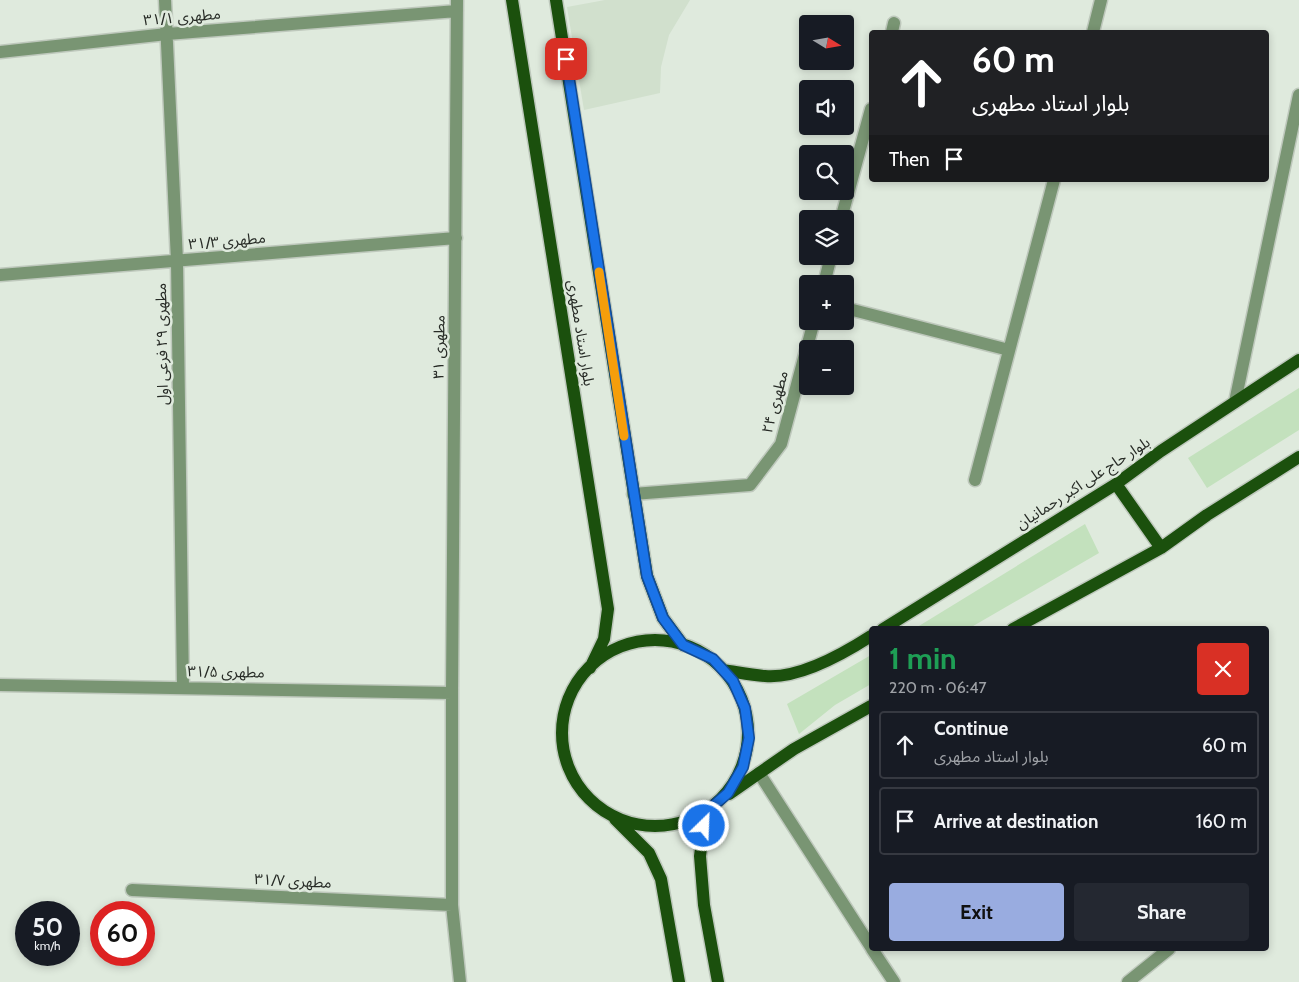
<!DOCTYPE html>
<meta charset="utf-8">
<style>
:root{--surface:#171b24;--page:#242831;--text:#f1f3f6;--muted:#9ea1a6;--line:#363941;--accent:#99ace0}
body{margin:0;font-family:Cabin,"Noto Sans Arabic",sans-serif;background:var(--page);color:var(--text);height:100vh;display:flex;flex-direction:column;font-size:19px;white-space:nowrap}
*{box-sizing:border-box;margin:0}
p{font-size:16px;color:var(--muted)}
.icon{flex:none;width:28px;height:28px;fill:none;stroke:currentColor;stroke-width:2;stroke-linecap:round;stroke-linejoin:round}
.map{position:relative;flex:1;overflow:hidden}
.drawer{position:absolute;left:869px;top:626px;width:400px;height:325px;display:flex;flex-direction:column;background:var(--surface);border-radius:5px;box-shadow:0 2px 8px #0003}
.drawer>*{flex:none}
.guide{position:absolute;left:869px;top:30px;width:400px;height:152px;border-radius:5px;box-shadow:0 2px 8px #0003;background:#202124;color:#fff;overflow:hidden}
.needle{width:32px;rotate:101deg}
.buttons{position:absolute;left:799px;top:15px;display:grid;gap:10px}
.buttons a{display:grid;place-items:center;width:55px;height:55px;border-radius:5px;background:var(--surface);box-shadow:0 2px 8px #0003;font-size:25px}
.speed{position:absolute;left:15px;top:901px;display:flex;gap:10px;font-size:25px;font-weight:700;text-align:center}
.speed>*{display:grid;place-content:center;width:65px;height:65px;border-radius:50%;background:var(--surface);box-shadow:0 2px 8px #0003;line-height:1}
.speed small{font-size:12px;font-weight:400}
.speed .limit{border:8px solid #d22;background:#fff;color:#111}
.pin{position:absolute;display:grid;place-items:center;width:42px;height:42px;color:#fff;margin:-21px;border-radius:10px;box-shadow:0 2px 8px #0006}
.me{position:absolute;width:55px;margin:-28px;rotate:24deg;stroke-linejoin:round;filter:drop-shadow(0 0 4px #0008)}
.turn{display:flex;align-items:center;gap:18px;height:105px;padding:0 20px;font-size:22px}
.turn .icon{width:65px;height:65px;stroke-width:2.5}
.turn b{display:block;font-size:35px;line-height:42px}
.then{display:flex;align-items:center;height:48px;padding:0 20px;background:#0003;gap:10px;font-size:19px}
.round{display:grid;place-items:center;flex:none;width:52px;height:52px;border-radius:5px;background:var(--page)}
.head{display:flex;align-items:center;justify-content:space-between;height:85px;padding:0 20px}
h1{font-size:30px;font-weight:700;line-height:38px;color:#1e9e55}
.primary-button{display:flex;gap:10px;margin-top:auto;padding:10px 20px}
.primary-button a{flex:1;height:58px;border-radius:5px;background:var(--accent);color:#111;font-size:20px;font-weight:700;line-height:58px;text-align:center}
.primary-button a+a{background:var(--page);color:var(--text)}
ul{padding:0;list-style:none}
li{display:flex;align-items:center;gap:15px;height:68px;margin:0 10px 8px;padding:0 10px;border:2px solid var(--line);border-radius:5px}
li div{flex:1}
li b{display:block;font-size:19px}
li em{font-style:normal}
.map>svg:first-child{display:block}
.built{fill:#d1e0cd}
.green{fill:#c3e1bd}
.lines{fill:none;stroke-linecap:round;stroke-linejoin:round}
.minor-casing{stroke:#bec8bc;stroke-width:15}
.major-casing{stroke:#bec8bc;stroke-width:15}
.minor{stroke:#799573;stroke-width:12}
.major{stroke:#1b500d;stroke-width:12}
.route-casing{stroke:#114b97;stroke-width:12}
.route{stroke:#1a73e8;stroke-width:9}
.slow{stroke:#f59e0b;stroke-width:9}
.labels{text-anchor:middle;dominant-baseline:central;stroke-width:5;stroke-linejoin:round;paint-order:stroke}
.street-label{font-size:15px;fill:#272b26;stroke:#dfeadd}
</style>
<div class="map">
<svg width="1299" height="982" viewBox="0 0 1299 982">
<rect width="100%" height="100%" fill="#dfeadd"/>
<path class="built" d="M605 0H690L669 35 661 67 660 93 584 110 567 7Z"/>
<path class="green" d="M1299 388V430L1207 488 1188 458Z
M1085 524 1099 553 968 629H914Z
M871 655V684L835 705 799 734 787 704Z"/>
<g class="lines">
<defs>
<path id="minor" d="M165 0 177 261 183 688
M457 0 452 693V905L460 982
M892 32 894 23
M1093 32 1101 0
M0 52 167 34 457 11
M841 219 871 109
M0 275 456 238
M824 284 831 256
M845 308 1009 350
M1235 402 1299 95
M975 480 1054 180
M633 494 750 485 781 444 814 321
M0 685 452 693
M759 773 871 947
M132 890 452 905
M872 949 894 982
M1128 982 1169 949"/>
<path id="major" d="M512 0 608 609 604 639 590 668
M556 0 647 576 663 618 683 645
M1116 484 1161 548
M883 629 1116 484 1161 451 1299 360
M1013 629 1161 548 1207 515 1299 457
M562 733a93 93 0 1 1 186 0a93 93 0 1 1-186 0Z
M723 670C737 672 751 675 765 676 799 679 843 654 871 636
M729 794 794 749 871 706
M706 812 700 856 704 905 718 982
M615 819 649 853 661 879 679 982"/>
</defs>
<use href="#minor" class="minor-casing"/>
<use href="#major" class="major-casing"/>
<use href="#minor" class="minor"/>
<use href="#major" class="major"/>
</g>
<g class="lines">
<defs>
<path id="route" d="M566 59 647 576 663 618 683 645 713 659 733 681 745 708 749 738 743 767 728 793 706 812 704 826"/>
</defs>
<use href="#route" class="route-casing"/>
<use href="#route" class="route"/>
<path class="slow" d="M599 272 624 436"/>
</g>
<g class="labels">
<g class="street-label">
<text transform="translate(182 17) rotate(-5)">مطهری ۳۱/۱</text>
<text transform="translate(227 241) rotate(-5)">مطهری ۳۱/۳</text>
<text transform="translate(581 333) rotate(81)">بلوار استاد مطهری</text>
<text transform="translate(162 344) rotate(-91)">مطهری ۲۹ فرعی اول</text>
<text transform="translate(439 347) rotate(-89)">مطهری ۳۱</text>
<text transform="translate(775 402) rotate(-75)">مطهری ۲۴</text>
<text transform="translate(1083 483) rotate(-33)">بلوار حاج علی اکبر رحمانیان</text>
<text transform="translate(226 672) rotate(1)">مطهری ۳۱/۵</text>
<text transform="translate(293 881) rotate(3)">مطهری ۳۱/۷</text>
</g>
</g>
</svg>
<div class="buttons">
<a><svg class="needle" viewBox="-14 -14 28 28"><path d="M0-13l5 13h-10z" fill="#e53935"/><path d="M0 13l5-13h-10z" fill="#9ea1a6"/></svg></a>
<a><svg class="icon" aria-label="sound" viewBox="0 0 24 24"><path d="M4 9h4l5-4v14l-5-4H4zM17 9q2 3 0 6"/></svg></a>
<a><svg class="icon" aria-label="search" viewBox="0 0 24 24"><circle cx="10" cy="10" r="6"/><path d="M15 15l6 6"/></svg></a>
<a><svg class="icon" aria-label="layers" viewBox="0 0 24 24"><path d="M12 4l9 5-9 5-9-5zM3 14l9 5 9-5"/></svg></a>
<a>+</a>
<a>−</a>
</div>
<div class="speed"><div>50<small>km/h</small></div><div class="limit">60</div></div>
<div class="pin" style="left:566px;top:59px;background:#d93025"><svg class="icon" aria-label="arrive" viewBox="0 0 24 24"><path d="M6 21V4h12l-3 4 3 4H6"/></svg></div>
<svg class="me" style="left:704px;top:826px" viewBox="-20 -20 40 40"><circle r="17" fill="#1a73e8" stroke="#fff" stroke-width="3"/><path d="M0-11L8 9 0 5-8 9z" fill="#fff"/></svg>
<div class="guide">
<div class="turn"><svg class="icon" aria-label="ahead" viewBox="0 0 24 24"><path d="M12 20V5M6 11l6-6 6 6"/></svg><div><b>60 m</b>بلوار استاد مطهری</div></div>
<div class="then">Then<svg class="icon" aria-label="arrive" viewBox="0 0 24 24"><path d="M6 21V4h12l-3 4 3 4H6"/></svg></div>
</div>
<section class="drawer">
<div class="head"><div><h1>1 min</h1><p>220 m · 06:47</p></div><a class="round" style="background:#d93025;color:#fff"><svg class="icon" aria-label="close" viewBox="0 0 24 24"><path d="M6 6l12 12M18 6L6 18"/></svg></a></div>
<ul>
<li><svg class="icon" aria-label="ahead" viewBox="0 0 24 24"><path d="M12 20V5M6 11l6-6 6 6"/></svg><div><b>Continue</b><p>بلوار استاد مطهری</p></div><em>60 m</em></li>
<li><svg class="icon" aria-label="arrive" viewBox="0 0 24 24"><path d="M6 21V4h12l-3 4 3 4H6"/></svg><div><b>Arrive at destination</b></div><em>160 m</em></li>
</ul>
<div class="primary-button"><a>Exit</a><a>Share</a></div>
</section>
</div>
